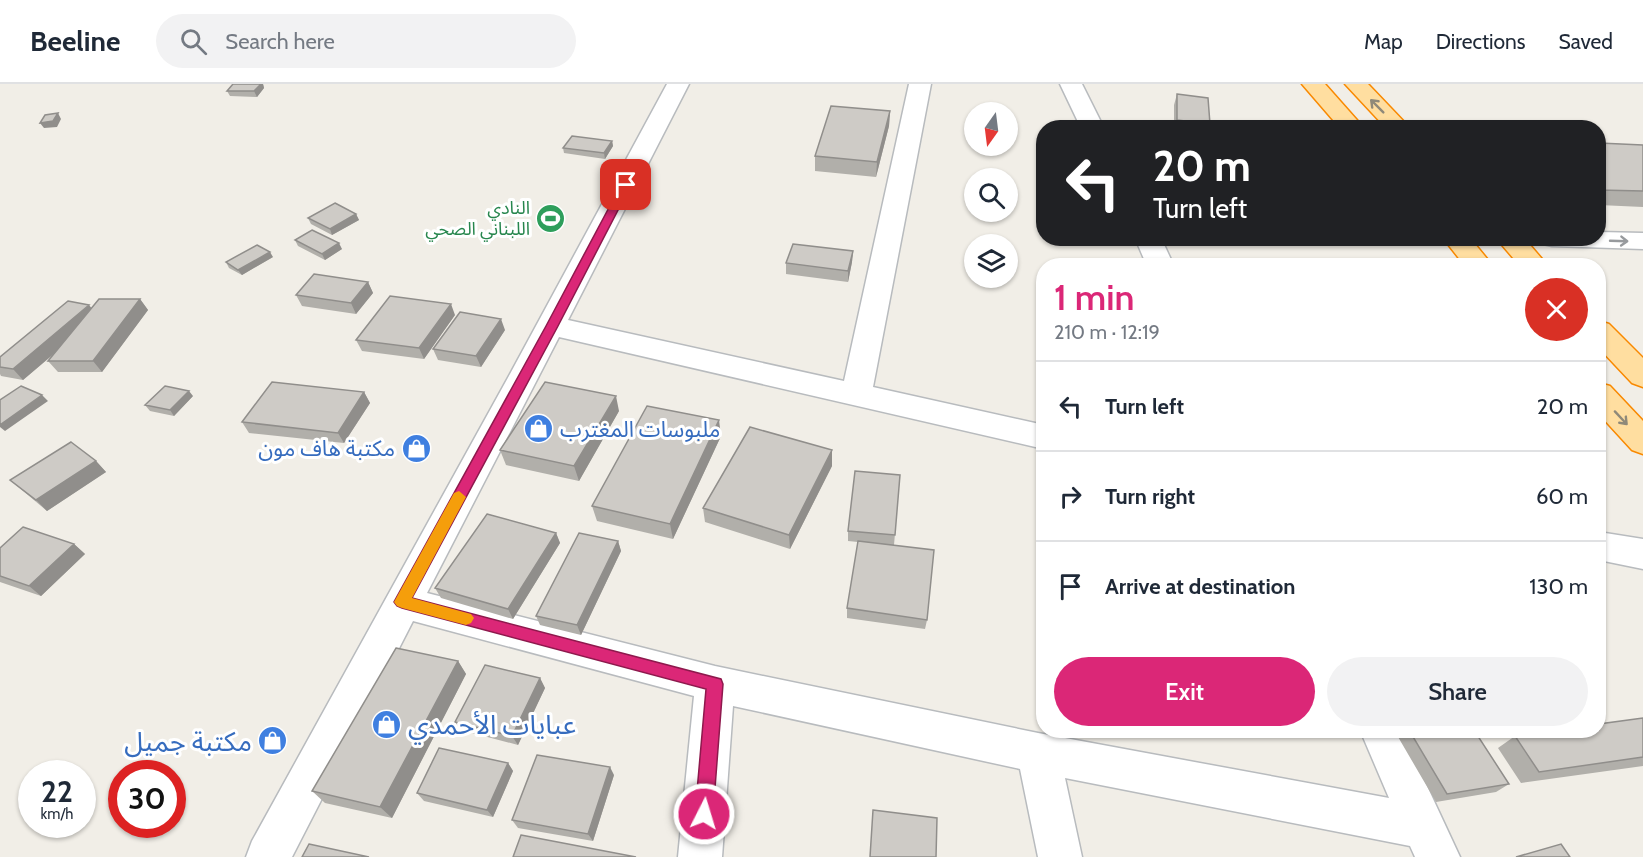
<!DOCTYPE html>
<meta charset="utf-8">
<style>
:root{--surface:#fff;--page:#f2f2f3;--text:#1f2937;--muted:#747a83;--line:#e0e1e3;--accent:#db2777}
body{margin:0;font-family:Cabin,"Noto Sans Arabic",sans-serif;background:var(--page);color:var(--text);height:100vh;display:flex;flex-direction:column;font-size:22px;white-space:nowrap}
*{box-sizing:border-box;margin:0}
p{font-size:20px;color:var(--muted)}
.icon{flex:none;width:33px;height:33px;fill:none;stroke:currentColor;stroke-width:2;stroke-linecap:round;stroke-linejoin:round}
.map{position:relative;flex:1;overflow:hidden}
.drawer{position:absolute;left:1036px;top:174px;width:570px;height:480px;display:flex;flex-direction:column;background:var(--surface);border-radius:24px;box-shadow:0 2px 4px #0004}
.drawer>*{flex:none}
.hud{position:absolute;left:1036px;top:36px;width:570px;height:126px;border-radius:24px;box-shadow:0 2px 4px #0004;background:#202124;color:#fff;overflow:hidden}
.needle{width:39px;rotate:194deg}
.fabs{position:absolute;left:964px;top:18px;display:grid;gap:12px}
.fabs a{display:grid;place-items:center;width:54px;height:54px;border-radius:50%;background:var(--surface);box-shadow:0 2px 4px #0004;font-size:30px}
.speed{position:absolute;left:18px;top:676px;display:flex;gap:12px;font-size:30px;font-weight:700;text-align:center}
.speed>*{display:grid;place-content:center;width:78px;height:78px;border-radius:50%;background:var(--surface);box-shadow:0 2px 4px #0004;line-height:1}
.speed small{font-size:15px;font-weight:400}
.speed .limit{border:9px solid #d22;background:#fff;color:#111}
.pin{position:absolute;display:grid;place-items:center;width:51px;height:51px;color:#fff;margin:-26px;border-radius:12px;box-shadow:0 3px 9px #0006}
.me{position:absolute;width:66px;margin:-33px;rotate:5deg;stroke-linejoin:round;filter:drop-shadow(0 0 4px #0008)}
.turn{display:flex;align-items:center;gap:21px;height:126px;padding:0 18px;font-size:27px}
.turn .icon{width:78px;height:78px;stroke-width:2.5}
.turn b{display:block;font-size:42px;line-height:51px}
.round{display:grid;place-items:center;flex:none;width:63px;height:63px;border-radius:32px;background:var(--page)}
.overview{display:flex;align-items:center;justify-content:space-between;height:102px;padding:0 18px}
h1{font-size:36px;font-weight:600;line-height:45px;color:var(--accent)}
.primary-button{display:flex;gap:12px;margin-top:auto;padding:12px 18px}
.primary-button a{flex:1;height:69px;border-radius:36px;background:var(--accent);color:#fff;font-size:24px;font-weight:600;line-height:69px;text-align:center}
.primary-button a+a{background:var(--page);color:var(--text)}
ul{padding:0;list-style:none}
li{display:flex;align-items:center;gap:18px;height:90px;padding:0 18px;border-top:2px solid var(--line)}
li div{flex:1}
li b{display:block;font-size:22px}
li em{font-style:normal}
header{display:flex;align-items:center;gap:36px;box-sizing:border-box;height:84px;padding:0 30px;background:var(--surface);border-bottom:2px solid var(--line)}
header strong{font-size:28px}
nav{display:flex;gap:33px;margin-inline-start:auto;font-size:21px}
.search{width:420px;height:54px;background:var(--page);display:flex;align-items:center;gap:15px;box-sizing:border-box;padding:0 21px;border-radius:33px;color:var(--muted);font-size:22px}
.map>svg:first-child{display:block}
.lines{fill:none;stroke-linecap:round;stroke-linejoin:round}
.minor-casing{stroke:#b8bbbe;stroke-width:3}
.tertiary-casing{stroke:#b8bbbe;stroke-width:3}
.trunk-casing{stroke:#f98900;stroke-width:3}
.minor{fill:#fff;fill-rule:evenodd}
.tertiary{fill:#fff;fill-rule:evenodd}
.trunk{fill:#ffdea0;fill-rule:evenodd}
.wall{fill:#b1afaa}
.shaded-wall{fill:#908e8b}
.building{fill:#cecbc6;stroke:#908e8b;stroke-width:1.5}
.oneway{stroke:#8f8979}
.oneway2{stroke:#979a9d}
.route{fill:#db2777;stroke:#8e194d;stroke-width:1.5}
.slow{fill:#f59e0b}
.labels{text-anchor:middle;dominant-baseline:central;stroke-width:6;stroke-linejoin:round;paint-order:stroke}
.far-leisure-label{font-size:18px;fill:#27864d;stroke:#fff;text-anchor:end}
.shop-label{font-size:22px;fill:#366cbe;stroke:#fff;text-anchor:start}
.near-shop-label{font-size:27px;fill:#366cbe;stroke:#fff;text-anchor:start}
</style>
<header>
<strong>Beeline</strong>
<div class="search"><svg class="icon" aria-label="search" viewBox="0 0 24 24"><circle cx="10" cy="10" r="6"/><path d="M15 15l6 6"/></svg>Search here</div>
<nav><a>Map</a><a>Directions</a><a>Saved</a></nav>
</header>
<div class="map">
<svg width="1643" height="773" viewBox="0 0 1643 773">
<rect width="100%" height="100%" fill="#f1eee7"/>
<g class="lines">
<defs>
<path id="minor" d="M667 0H689L568 236 844 297 909 0H931L873 303 1044 341V365L559 253 427 509 715 582 1038 649 1389 714 1360 646H1401L1460 773H1415L1410 762 1065 694 1082 773H1038L1020 685 733 622 722 773H678L694 612 413 537 292 773H246L252 757 510 290Z
M1060 0H1082L1104 44H1081Z
M1135 154H1161L1174 182H1147Z
M1599 448 1643 455V485L1599 476Z"/>
<path id="tertiary" d="M1599 148 1643 149V165L1552 162 1543 160 1539 154H1599Z"/>
<path id="trunk" d="M1302 0H1325L1364 44H1340Z
M1345 0H1368L1410 44H1386Z
M1443 154H1470L1493 182H1465Z
M1496 154H1524L1548 182H1520Z
M1599 237 1609 240 1643 274V303L1632 299 1599 264Z
M1599 299 1610 302 1643 337V370L1632 366 1599 330Z"/>
</defs>
<use href="#minor" class="minor-casing"/>
<use href="#tertiary" class="tertiary-casing"/>
<use href="#trunk" class="trunk-casing"/>
<use href="#minor" class="minor"/>
<use href="#tertiary" class="tertiary"/>
<use href="#trunk" class="trunk"/>
</g>
<path class="wall" d="M233 0H263L264 4 257 13 230 12 227 7Z
M1177 10 1210 40 1209 44H1174V21Z
M890 27 889 42 876 93 815 87V72Z
M612 57 613 62 605 75 564 69 563 64Z
M1599 59 1643 61V123L1599 121Z
M356 130 359 136 332 151 311 140 308 134Z
M295 156 342 165 325 176 298 162Z
M853 167 852 178 848 198 786 190V179Z
M273 173 242 191 229 184 226 178Z
M368 198 373 209 356 230 302 222 296 211Z
M140 215 148 226 102 288H58L48 277 55 269 23 296 1 292 0 290V273L92 224Z
M455 231 424 275 362 267 356 256Z
M505 246 481 283 438 276 433 265Z
M364 308 370 319 344 359 249 349 242 338Z
M193 312 174 332 150 327 145 321Z
M619 327 579 397 506 381 500 366Z
M721 352 673 455 597 437 592 422Z
M832 366V382L790 465 705 438 703 424Z
M96 377 106 388 47 427 22 406 10 396Z
M900 391 894 461 927 536 925 545 847 534V524L858 458 848 457V447Z
M556 449 560 459 513 535 441 514 435 504Z
M618 457 621 467 581 551 540 541 536 532Z
M74 460 85 470 41 512 0 498V464Z
M458 577 466 590 392 734 325 719 312 707Z
M540 594 545 604 518 661 461 646 455 638Z
M1643 634V682L1521 699 1498 664 1515 652Z
M1097 646H1144L1142 649 1097 647Z
M1394 646H1474L1509 700 1496 708 1436 718Z
M508 679 513 687 493 733 424 717 417 709Z
M614 691 593 757 518 744 512 736Z"/>
<path class="shaded-wall" d="M261 0H263L264 4 257 13 254 7Z
M890 27 889 42 876 93 877 78Z
M58 29 61 35 57 43 44 44 40 39Z
M612 57 613 62 605 75 604 69Z
M356 130 359 136 332 151 330 145Z
M339 159 342 165 325 176 322 170Z
M853 167 852 178 848 198V187Z
M270 168 273 173 242 191 238 186Z
M368 198 373 209 356 230 351 219Z
M140 215 148 226 102 288 93 277Z
M451 220 455 231 424 275 419 264Z
M89 221 98 232 23 296 13 285Z
M501 235 505 246 481 283 476 272Z
M189 307 193 312 174 332 170 326Z
M364 308 370 319 344 359 338 349Z
M42 311 48 317 5 347 0 343V341Z
M616 312 619 327 579 397 574 382Z
M719 336 721 352 673 455 670 440Z
M832 366V382L790 465 789 451Z
M96 377 106 388 47 427 36 416Z
M556 449 560 459 513 535 508 525Z
M618 457 621 467 581 551 577 541Z
M74 460 85 470 41 512 29 502Z
M458 577 466 590 392 734 380 723Z
M540 594 545 604 518 661 512 652Z
M508 679 513 687 493 733 487 726Z
M610 683 614 691 593 757 588 750Z"/>
<path class="building" d="M233 0H261L254 7H227Z
M1177 10 1208 14 1210 40 1177 36Z
M831 22 890 27 877 78 815 72Z
M58 29 53 37 40 39 45 31Z
M572 52 612 57 604 69 563 64Z
M1599 59 1643 61V107L1599 106Z
M335 119 356 130 330 145 308 134Z
M312 146 339 159 322 170 295 156Z
M793 160 853 167 848 187 786 179Z
M257 161 270 168 238 186 226 178Z
M314 190 368 198 351 219 296 211Z
M390 212 451 220 419 264 356 256Z
M99 215H140L93 277H48Z
M68 217 89 221 13 285 0 283V273Z
M460 228 501 235 476 272 433 265Z
M272 298 364 308 338 349 242 338Z
M545 298 616 312 574 382 500 366Z
M21 302 42 311 0 341V316Z
M165 302 189 307 170 326 145 321Z
M647 322 719 336 670 440 592 422Z
M750 343 832 366 789 451 703 424Z
M71 358 96 377 36 416 10 396Z
M855 387 900 391 895 451 848 447Z
M487 430 556 449 508 525 435 504Z
M23 443 74 460 29 502 0 492V464Z
M579 449 618 457 577 541 536 532Z
M858 457 934 466 927 536 847 524Z
M396 564 458 577 380 723 312 707Z
M485 581 540 594 512 652 455 638Z
M1643 634V673L1539 688 1515 652 1555 646H1599V640Z
M1409 646H1474L1509 700 1447 710Z
M439 664 508 679 487 726 417 709Z
M537 671 610 683 588 750 512 736Z
M873 726 937 734 936 773H870Z
M521 751 636 773H513Z
M309 760 369 773H302Z
M1561 760 1570 773H1516Z"/>
<defs><path id="oneway-shaft" d="M-6 0H5M1.5-3L5.5 0L1.5 3" fill="none" stroke-width="1.6" stroke-linecap="round" stroke-linejoin="round" transform="scale(1.5)"/></defs>
<g class="oneway">
<use href="#oneway-shaft" transform="translate(1377 22) rotate(-135)"/>
<use href="#oneway-shaft" transform="translate(1621 334) rotate(47)"/>
</g>
<use class="oneway2" href="#oneway-shaft" transform="translate(1619 157) rotate(2)"/>
<path class="route" d="M626 98 631 101 558 242 412 514 721 595 723 600 713 730 710 736 704 739 698 736 695 730 706 605 402 524 397 522 394 518 546 242 621 101Z"/>
<path class="slow" d="M459 407 466 413 412 514 471 530 474 534 471 539 466 541 402 524 397 522 394 518 454 409Z"/>
<defs>
<symbol id="stadium-disc" viewBox="-11 -11 22 22"><circle r="9.5" fill="#2e9e5b" stroke="#fff"/><path d="M0-5a6.5 5 0 1 0 0 10a6.5 5 0 1 0 0-10ZM-3.5-1.8h7v3.6h-7Z" fill="#fff"/></symbol>
<symbol id="shop-disc" viewBox="-11 -11 22 22"><circle r="9.5" fill="#3f7fe0" stroke="#fff"/><path d="M-5-2.5h2.3a2.7 3.5 0 0 1 5.4 0H5L5.5 6h-11ZM-1.5-2.5h3a1.5 2.3 0 0 0-3 0Z" fill="#fff"/></symbol>
</defs>
<g fill-rule="evenodd">
<use href="#stadium-disc" x="534" y="118" width="33" height="33"/>
<use href="#shop-disc" x="522" y="328" width="33" height="33"/>
<use href="#shop-disc" x="400" y="348" width="33" height="33"/>
<use href="#shop-disc" x="370" y="624" width="33" height="33"/>
<use href="#shop-disc" x="256" y="640" width="33" height="33"/>
</g>
<g class="labels">
<g class="far-leisure-label">
<text x="530" y="124">النادي<tspan x="530" dy="21">اللبناني الصحي</tspan></text>
</g>
<g class="shop-label">
<text x="560" y="345">ملبوسات المغترب</text>
<text x="395" y="364" text-anchor="end">مكتبة هاف مون</text>
</g>
<g class="near-shop-label">
<text x="408" y="640">عبايات الأحمدي</text>
<text x="252" y="657" text-anchor="end">مكتبة جميل</text>
</g>
</g>
</svg>
<div class="fabs">
<a><svg class="needle" viewBox="-14 -14 28 28"><path d="M0-13l5 13h-10z" fill="#e53935"/><path d="M0 13l5-13h-10z" fill="#747a83"/></svg></a>
<a><svg class="icon" aria-label="search" viewBox="0 0 24 24"><circle cx="10" cy="10" r="6"/><path d="M15 15l6 6"/></svg></a>
<a><svg class="icon" aria-label="layers" viewBox="0 0 24 24"><path d="M12 4l9 5-9 5-9-5zM3 14l9 5 9-5"/></svg></a>
</div>
<div class="speed"><div>22<small>km/h</small></div><div class="limit">30</div></div>
<div class="pin" style="left:626px;top:101px;background:#d93025"><svg class="icon" aria-label="arrive" viewBox="0 0 24 24"><path d="M6 21V4h12l-3 4 3 4H6"/></svg></div>
<svg class="me" style="left:704px;top:730px" viewBox="-20 -20 40 40"><circle r="17" fill="#db2777" stroke="#fff" stroke-width="3"/><path d="M0-11L8 9 0 5-8 9z" fill="#fff"/></svg>
<div class="hud">
<div class="turn"><svg class="icon" aria-label="left" viewBox="0 0 24 24"><path d="M17 20v-9H6M10 6l-5 5 5 5"/></svg><div><b>20 m</b>Turn left</div></div>
</div>
<section class="drawer">
<div class="overview"><div><h1>1 min</h1><p>210 m · 12:19</p></div><a class="round" style="background:#d93025;color:#fff"><svg class="icon" aria-label="close" viewBox="0 0 24 24"><path d="M6 6l12 12M18 6L6 18"/></svg></a></div>
<ul>
<li><svg class="icon" aria-label="left" viewBox="0 0 24 24"><path d="M17 20v-9H6M10 6l-5 5 5 5"/></svg><div><b>Turn left</b></div><em>20 m</em></li>
<li><svg class="icon" aria-label="right" viewBox="0 0 24 24"><path d="M7 20v-9h11M14 6l5 5-5 5"/></svg><div><b>Turn right</b></div><em>60 m</em></li>
<li><svg class="icon" aria-label="arrive" viewBox="0 0 24 24"><path d="M6 21V4h12l-3 4 3 4H6"/></svg><div><b>Arrive at destination</b></div><em>130 m</em></li>
</ul>
<div class="primary-button"><a>Exit</a><a>Share</a></div>
</section>
</div>
